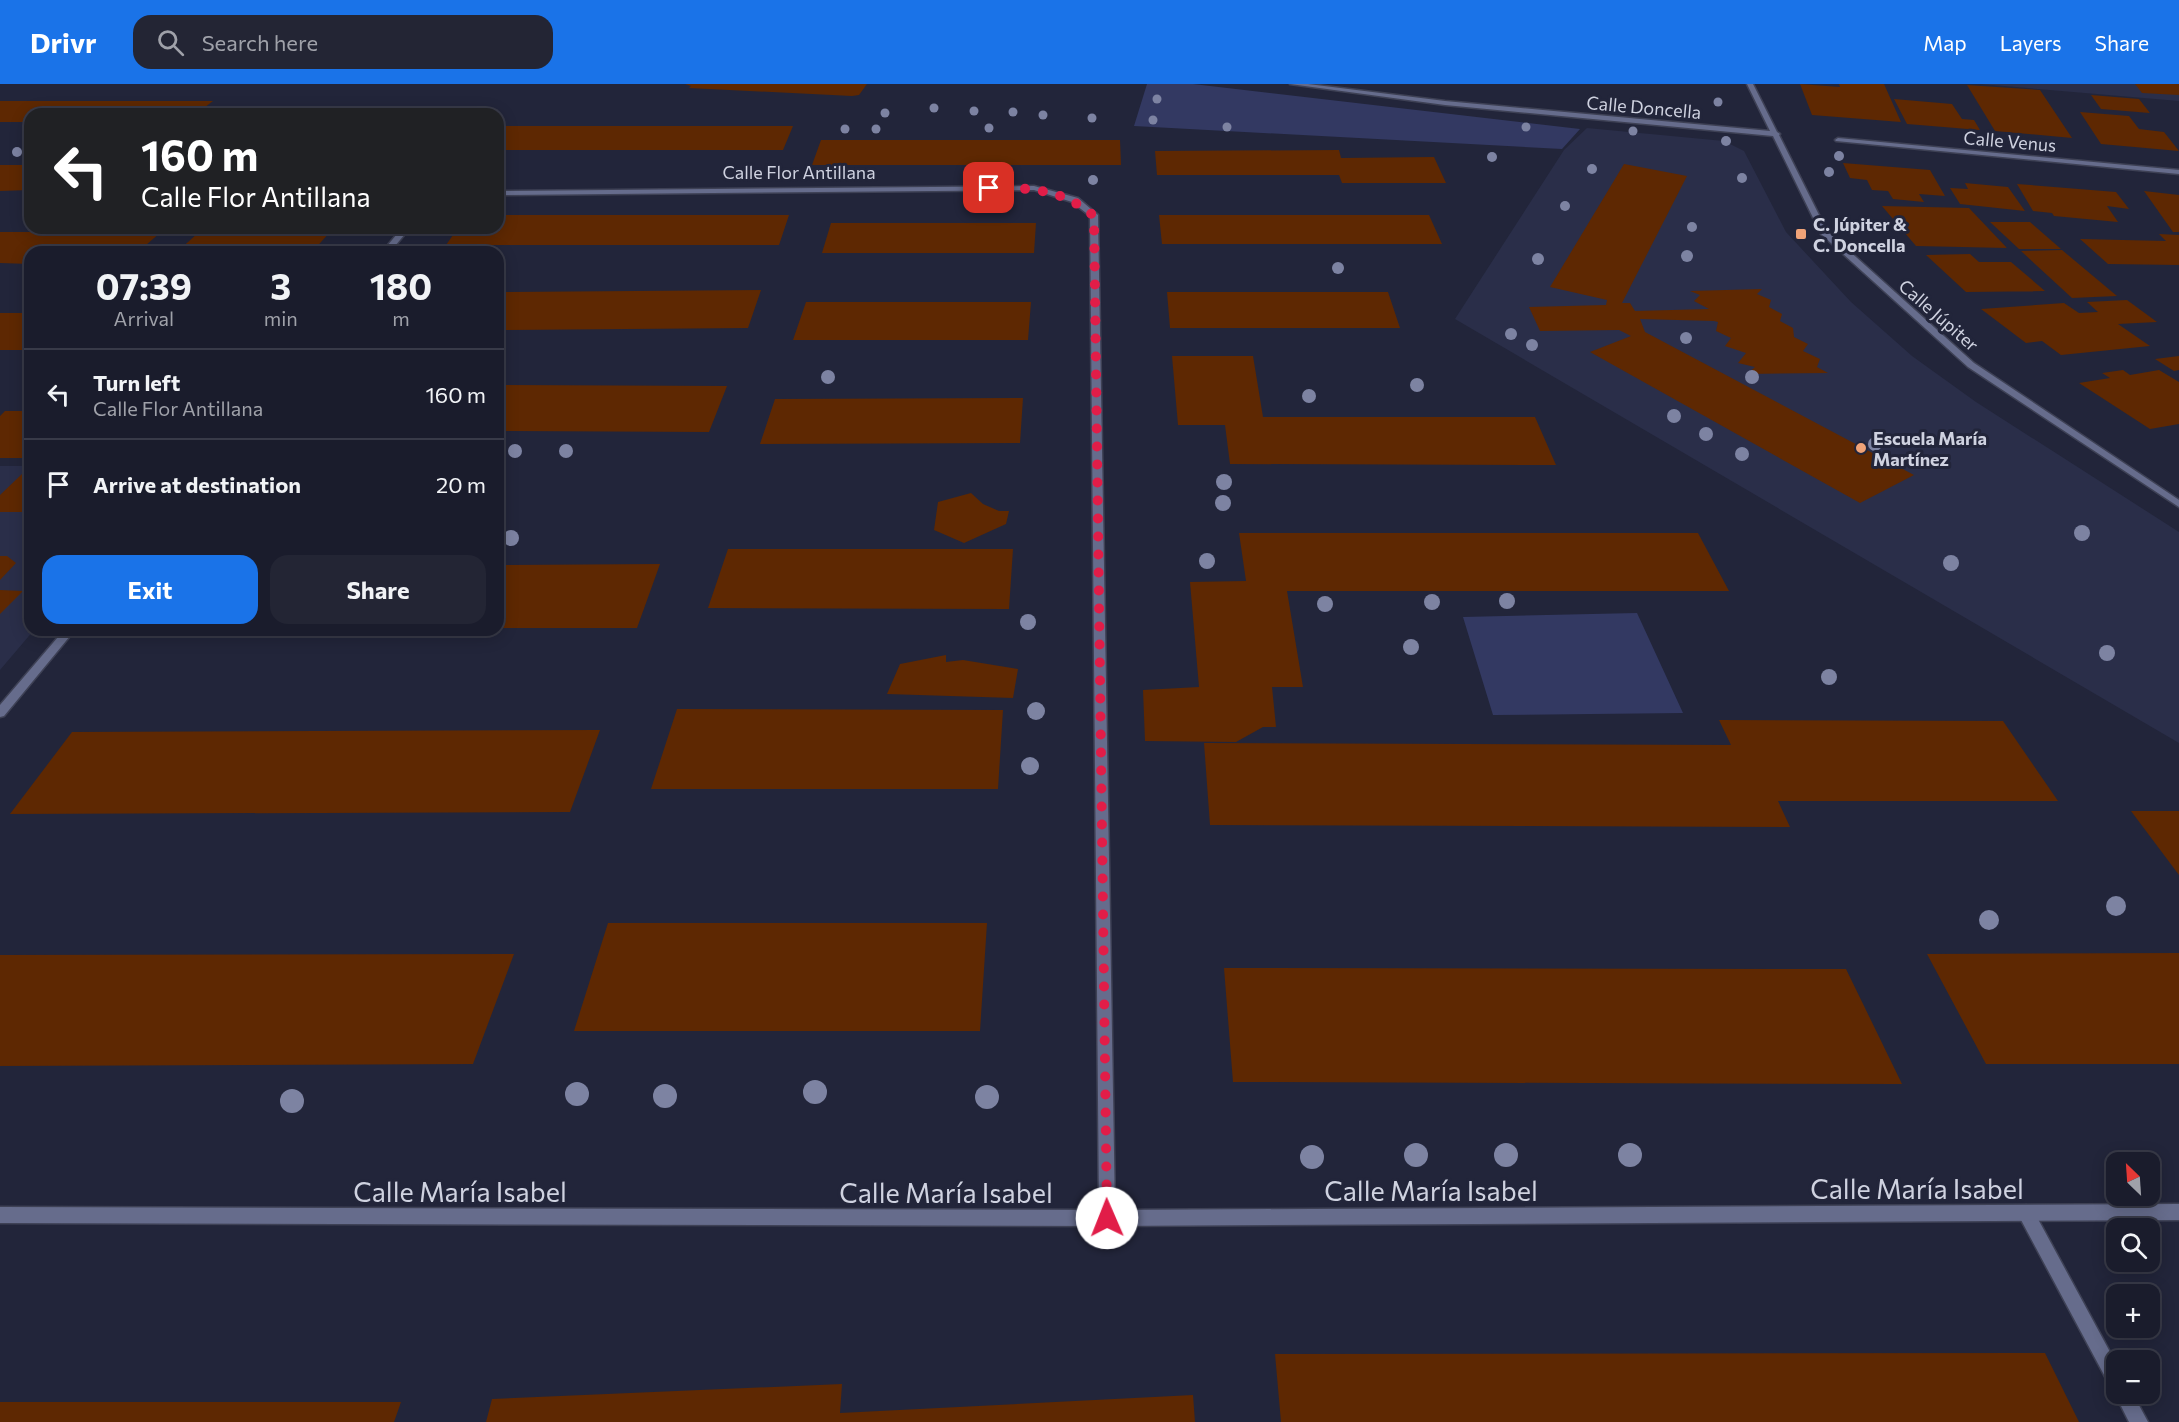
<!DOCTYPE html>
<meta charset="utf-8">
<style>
:root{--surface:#1a1c2c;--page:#232534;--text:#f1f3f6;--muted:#9fa1a9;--line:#383a48;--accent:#1a73e8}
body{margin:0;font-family:Commissioner,sans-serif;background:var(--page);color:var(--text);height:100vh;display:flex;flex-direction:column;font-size:22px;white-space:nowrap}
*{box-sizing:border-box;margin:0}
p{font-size:20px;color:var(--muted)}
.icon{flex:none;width:33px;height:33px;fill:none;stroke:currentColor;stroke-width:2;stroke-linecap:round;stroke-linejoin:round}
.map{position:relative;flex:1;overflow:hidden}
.side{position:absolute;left:24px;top:162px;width:480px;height:390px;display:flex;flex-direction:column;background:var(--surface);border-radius:18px;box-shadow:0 3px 15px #0003,0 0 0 2px var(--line)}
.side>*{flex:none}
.banner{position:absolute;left:24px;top:24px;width:480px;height:126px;border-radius:18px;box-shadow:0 3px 15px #0003,0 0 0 2px var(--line);background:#202124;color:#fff;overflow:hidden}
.needle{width:39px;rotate:335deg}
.buttons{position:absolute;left:2106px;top:1068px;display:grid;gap:12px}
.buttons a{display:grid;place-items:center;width:54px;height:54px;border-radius:12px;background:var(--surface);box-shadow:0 3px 15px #0003,0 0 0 2px var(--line);font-size:30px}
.pin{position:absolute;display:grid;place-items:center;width:51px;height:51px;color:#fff;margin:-26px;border-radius:12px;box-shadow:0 3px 9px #0006}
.me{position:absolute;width:66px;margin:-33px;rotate:359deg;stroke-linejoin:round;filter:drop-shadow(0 0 4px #0008)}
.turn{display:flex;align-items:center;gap:21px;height:126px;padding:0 18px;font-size:27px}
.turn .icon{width:78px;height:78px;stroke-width:2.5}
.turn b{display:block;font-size:42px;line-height:51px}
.eta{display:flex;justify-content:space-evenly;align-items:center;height:102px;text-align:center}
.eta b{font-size:36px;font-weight:700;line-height:42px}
.action{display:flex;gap:12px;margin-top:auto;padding:12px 18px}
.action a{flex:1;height:69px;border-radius:18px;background:var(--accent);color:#fff;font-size:24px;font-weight:700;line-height:69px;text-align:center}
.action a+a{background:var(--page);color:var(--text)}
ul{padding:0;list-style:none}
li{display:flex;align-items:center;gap:18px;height:90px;padding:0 18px;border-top:2px solid var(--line)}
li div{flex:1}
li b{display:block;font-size:22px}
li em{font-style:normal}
header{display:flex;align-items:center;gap:36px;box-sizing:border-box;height:84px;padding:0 30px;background:var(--accent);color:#fff}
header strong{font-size:28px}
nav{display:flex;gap:33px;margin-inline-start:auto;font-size:21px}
.search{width:420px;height:54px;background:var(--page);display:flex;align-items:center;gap:15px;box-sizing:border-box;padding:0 21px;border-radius:18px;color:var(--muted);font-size:22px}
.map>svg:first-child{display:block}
.built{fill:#2a2e49}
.green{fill:#333962}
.building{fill:#5e2802}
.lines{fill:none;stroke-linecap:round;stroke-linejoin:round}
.service-casing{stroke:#3e4155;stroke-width:3}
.minor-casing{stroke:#3e4155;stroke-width:3}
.service{fill:#666c8c;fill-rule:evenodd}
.minor{fill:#666c8c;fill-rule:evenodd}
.tree{fill:#7d83a2}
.route{stroke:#e11d48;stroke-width:10;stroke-dasharray:0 18}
.poi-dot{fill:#f0a378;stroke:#22253a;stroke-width:2}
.labels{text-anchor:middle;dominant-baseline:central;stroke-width:6;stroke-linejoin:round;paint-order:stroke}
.far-street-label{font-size:18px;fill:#cfd2e0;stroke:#22253a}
.far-poi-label{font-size:18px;font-weight:bold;fill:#cfd2e0;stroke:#22253a;text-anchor:start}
.near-street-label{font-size:27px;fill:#cfd2e0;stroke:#22253a}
</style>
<header>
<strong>Drivr</strong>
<div class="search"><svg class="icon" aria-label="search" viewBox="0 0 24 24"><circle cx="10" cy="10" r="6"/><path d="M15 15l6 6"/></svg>Search here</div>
<nav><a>Map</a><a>Layers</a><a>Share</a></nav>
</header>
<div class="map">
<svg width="2179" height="1338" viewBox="0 0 2179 1338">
<rect width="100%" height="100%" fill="#22253a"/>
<path class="built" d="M1980 0H2179V17Z
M1587 44 1724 57 1744 67 1786 148 1851 218 1912 272 1976 318 2179 448V659L1455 235 1564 66Z
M0 382H30V546H34L0 586Z"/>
<path class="green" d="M1147 0H1193L1580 45 1562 65 1134 42Z
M1637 529 1683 629 1493 631 1463 533Z"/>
<path class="building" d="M685 0H867L859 11 852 12 689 4 691 2Z
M1800 0 1840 3 1839 0H1884L1901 38 1812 31Z
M2135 0H2179V11L2142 9Z
M1967 1 2040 6 2072 54 1995 47Z
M2091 11 2139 15 2150 29 2101 25Z
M1894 15 1952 20 1962 35 1974 36 1980 46 1907 40Z
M0 17H213L196 30H30V38H0Z
M238 22 483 23 477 30H229Z
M2080 28 2129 32 2139 45 2164 48 2179 67 2101 60Z
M501 42H793L783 66H498V46Z
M821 56H1120L1121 81H812Z
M1339 66 1341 74 1434 73 1446 99H1342L1339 91H1157L1155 67Z
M1843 79 1930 86 1945 112 1919 110 1924 118 1893 115 1888 107 1872 106 1867 96 1850 94Z
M1624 80 1687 92 1622 219H1630L1635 227 1709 225 1694 217 1700 211 1690 207 1762 205 1757 210 1771 216 1769 223 1782 230 1780 237 1793 244 1794 253 1808 260 1803 267 1820 275 1817 283 1828 289 1747 290 1755 283 1738 279 1746 269 1725 262 1731 254 1716 247 1718 238 1714 237 1640 235 1645 248 1914 391 1860 419 1590 268 1631 252 1619 246 1540 247 1529 223 1606 221 1607 216 1550 203Z
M0 81H30V106L0 107Z
M1965 99 2008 103 2025 127 1960 120 1950 104 1968 105Z
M2017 100 2116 108 2129 125 2107 122 2118 138 2054 132 2052 129 2033 127Z
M2144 107 2179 111V148H2173Z
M1882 122 1969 124 2007 164 1916 162Z
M498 131H789L779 161H446L458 144H498Z
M1159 131H1429L1442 160H1162Z
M1990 138H2030L2061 165H2019Z
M831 139H1036L1034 169H822Z
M0 148H161L138 168H30V180L0 179Z
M330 148 312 168H177L198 149Z
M2159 150 2179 151V181L2108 180 2080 155 2166 157Z
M2062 166 2117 212 2072 214 2021 167Z
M1970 170 1979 178H2011L2045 207 1966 208 1926 171Z
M761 206 748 244 498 246V208Z
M1167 208H1388L1400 244H1170Z
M2127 216 2157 238 2118 240 2150 262 2061 271 2042 257 2026 259 1981 225 2064 219 2079 229 2098 228 2087 218Z
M806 218H1031L1028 256H793Z
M0 229H30V263L27 266H0Z
M1172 272H1253L1263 333H1535L1556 381 1230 380 1225 341H1178Z
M2179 272V286L2174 287 2155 275Z
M2123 286 2130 291 2159 286 2179 298V340L2150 345 2079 299 2110 294 2102 289Z
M498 301 727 302 709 348 498 347Z
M1023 314 1020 359 760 360 775 315Z
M5 327H30V374H0V332Z
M22 390H30V428H0V411Z
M971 409 983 420 999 427H1009L1006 440 964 459 934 446 938 418Z
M1239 449H1698L1729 507H1287L1303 603H1272L1276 643H1263L1236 658 1145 657 1143 606 1199 603 1190 498 1246 497Z
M728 465H1013L1009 525 708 524Z
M0 472H7L16 479 0 496Z
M660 480 637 544H498V481Z
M0 506 23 507 0 530Z
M946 571V578L963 576 1018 585 1013 614 887 610 900 580Z
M677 625 1003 626 998 705H651Z
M1719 636 2003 637 2058 717H1778L1790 743 1210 741 1204 659 1731 661Z
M600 646 570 728 10 730 72 648Z
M2131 727H2179V791Z
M608 839H987L980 947H574Z
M2179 869V980H1986L1927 870Z
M514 870 473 980 0 982V871Z
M1224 884 1846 885 1902 1000 1233 998Z
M2045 1269 2079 1338H1281L1275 1270Z
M842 1300 840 1329 1193 1311 1195 1338H486L492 1315Z
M0 1318H401L394 1338H0Z"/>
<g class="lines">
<defs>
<path id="service" d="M2026 1121 2032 1124 2116 1279V1305L2110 1302 2020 1134 2018 1129 2020 1124Z
M2116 1307V1310H2133L2148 1338H2129L2115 1310Z"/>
<path id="minor" d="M1290 0H1308L1445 17 1770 47 1747 0H1753L1777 48 1780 50 1779 51 1827 147 1974 279 2179 416V423L1968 283 1821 150 1773 52 1445 21Z
M1838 54 2179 86V90L1836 57 1835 56Z
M1034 102 1078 114 1098 131 1115 1126 2179 1120V1136L1107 1142 0 1139V1123L1099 1126 1090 132 1072 118 1034 106 498 111V107Z
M402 144H410L390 168H382Z
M64 546H75L4 632 0 633V621Z"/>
</defs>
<use href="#service" class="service-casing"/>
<use href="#minor" class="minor-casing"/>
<use href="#service" class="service"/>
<use href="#minor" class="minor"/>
</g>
<g class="tree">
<circle cx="1157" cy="15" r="4.5"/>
<circle cx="1718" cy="18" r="4.5"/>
<circle cx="934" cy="24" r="4.5"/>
<circle cx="974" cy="27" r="4.5"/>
<circle cx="1013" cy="28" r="4.5"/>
<circle cx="885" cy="29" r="4.5"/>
<circle cx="1043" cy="31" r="4.5"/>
<circle cx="1092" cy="34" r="4.5"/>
<circle cx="1153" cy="36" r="4.5"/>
<circle cx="1227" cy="43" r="4.5"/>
<circle cx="1526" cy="43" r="4.5"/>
<circle cx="989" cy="44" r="4.5"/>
<circle cx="845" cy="45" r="4.5"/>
<circle cx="876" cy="45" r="4.5"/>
<circle cx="1633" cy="47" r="4.5"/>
<circle cx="1726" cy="57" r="5"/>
<circle cx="17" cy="68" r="5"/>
<circle cx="1839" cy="72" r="5"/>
<circle cx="1492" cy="73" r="5"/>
<circle cx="1592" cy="85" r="5"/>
<circle cx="1829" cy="88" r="5"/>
<circle cx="1742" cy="94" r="5"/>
<circle cx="1093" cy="96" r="5"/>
<circle cx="1565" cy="122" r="5"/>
<circle cx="1003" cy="123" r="5"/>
<circle cx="1692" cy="143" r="5"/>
<circle cx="1687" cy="172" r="6"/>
<circle cx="1538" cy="175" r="6"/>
<circle cx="1338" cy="184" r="6"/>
<circle cx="1511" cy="250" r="6"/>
<circle cx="1686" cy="254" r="6"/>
<circle cx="1532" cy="261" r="6"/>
<circle cx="828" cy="293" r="7"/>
<circle cx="1752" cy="293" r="7"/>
<circle cx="1417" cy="301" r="7"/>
<circle cx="1309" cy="312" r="7"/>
<circle cx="1674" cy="332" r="7"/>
<circle cx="1706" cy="350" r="7"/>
<circle cx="1875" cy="360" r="7"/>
<circle cx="515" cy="367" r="7"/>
<circle cx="566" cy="367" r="7"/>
<circle cx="1742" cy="370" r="7"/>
<circle cx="1224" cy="398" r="8"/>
<circle cx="1223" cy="419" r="8"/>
<circle cx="2082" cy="449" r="8"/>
<circle cx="511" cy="454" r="8"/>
<circle cx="1207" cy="477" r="8"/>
<circle cx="1951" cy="479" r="8"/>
<circle cx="1507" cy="517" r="8"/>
<circle cx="1432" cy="518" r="8"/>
<circle cx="1325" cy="520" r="8"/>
<circle cx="1028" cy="538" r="8"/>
<circle cx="1411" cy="563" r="8"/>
<circle cx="2107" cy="569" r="8"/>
<circle cx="1829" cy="593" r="8"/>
<circle cx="1036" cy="627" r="9"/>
<circle cx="1030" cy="682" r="9"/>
<circle cx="2116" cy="822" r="10"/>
<circle cx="1989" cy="836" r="10"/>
<circle cx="815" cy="1008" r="12"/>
<circle cx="577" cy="1010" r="12"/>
<circle cx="665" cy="1012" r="12"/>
<circle cx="987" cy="1013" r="12"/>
<circle cx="292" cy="1017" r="12"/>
<circle cx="1416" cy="1071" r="12"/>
<circle cx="1506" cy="1071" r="12"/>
<circle cx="1630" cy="1071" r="12"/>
<circle cx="1312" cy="1073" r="12"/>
</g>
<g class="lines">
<path class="route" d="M989 104C1031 104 1060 104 1094 132L1107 1134"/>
</g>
<g class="poi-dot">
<rect x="1795" y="144" width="12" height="12" rx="3"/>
<circle cx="1861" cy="364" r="6"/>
</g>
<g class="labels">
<g class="far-street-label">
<text transform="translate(1644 23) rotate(5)">Calle Doncella</text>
<text transform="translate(2010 57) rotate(5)">Calle Venus</text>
<text x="799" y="88">Calle Flor Antillana</text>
<text transform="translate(1939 231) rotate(41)">Calle Júpiter</text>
</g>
<g class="far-poi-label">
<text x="1813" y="140">C. Júpiter &amp;<tspan x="1813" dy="21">C. Doncella</tspan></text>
<text x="1873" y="354">Escuela María<tspan x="1873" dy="21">Martínez</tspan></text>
</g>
<g class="near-street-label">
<text x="1917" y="1104">Calle María Isabel</text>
<text x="1431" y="1106">Calle María Isabel</text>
<text x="460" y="1107">Calle María Isabel</text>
<text x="946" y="1108">Calle María Isabel</text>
</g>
</g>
</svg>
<div class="buttons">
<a><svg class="needle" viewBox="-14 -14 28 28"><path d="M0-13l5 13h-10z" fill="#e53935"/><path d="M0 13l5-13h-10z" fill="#9fa1a9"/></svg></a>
<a><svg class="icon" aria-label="search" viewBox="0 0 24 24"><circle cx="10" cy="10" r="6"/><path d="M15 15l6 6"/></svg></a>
<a>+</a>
<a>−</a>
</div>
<div class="pin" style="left:989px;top:104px;background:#d93025"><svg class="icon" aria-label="arrive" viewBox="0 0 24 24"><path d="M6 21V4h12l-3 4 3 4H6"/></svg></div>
<svg class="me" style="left:1107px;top:1134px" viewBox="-20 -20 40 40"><circle r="19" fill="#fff"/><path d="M0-13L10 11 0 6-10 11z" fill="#e11d48"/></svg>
<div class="banner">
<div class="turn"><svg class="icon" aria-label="left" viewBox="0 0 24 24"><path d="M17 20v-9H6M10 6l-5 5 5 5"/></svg><div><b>160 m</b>Calle Flor Antillana</div></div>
</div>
<section class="side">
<div class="eta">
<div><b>07:39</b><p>Arrival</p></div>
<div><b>3</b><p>min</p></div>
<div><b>180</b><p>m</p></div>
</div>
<ul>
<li><svg class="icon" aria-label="left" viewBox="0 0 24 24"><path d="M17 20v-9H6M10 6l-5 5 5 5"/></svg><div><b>Turn left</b><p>Calle Flor Antillana</p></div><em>160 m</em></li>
<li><svg class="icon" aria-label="arrive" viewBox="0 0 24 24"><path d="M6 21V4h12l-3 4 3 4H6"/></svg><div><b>Arrive at destination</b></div><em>20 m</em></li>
</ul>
<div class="action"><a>Exit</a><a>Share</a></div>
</section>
</div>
